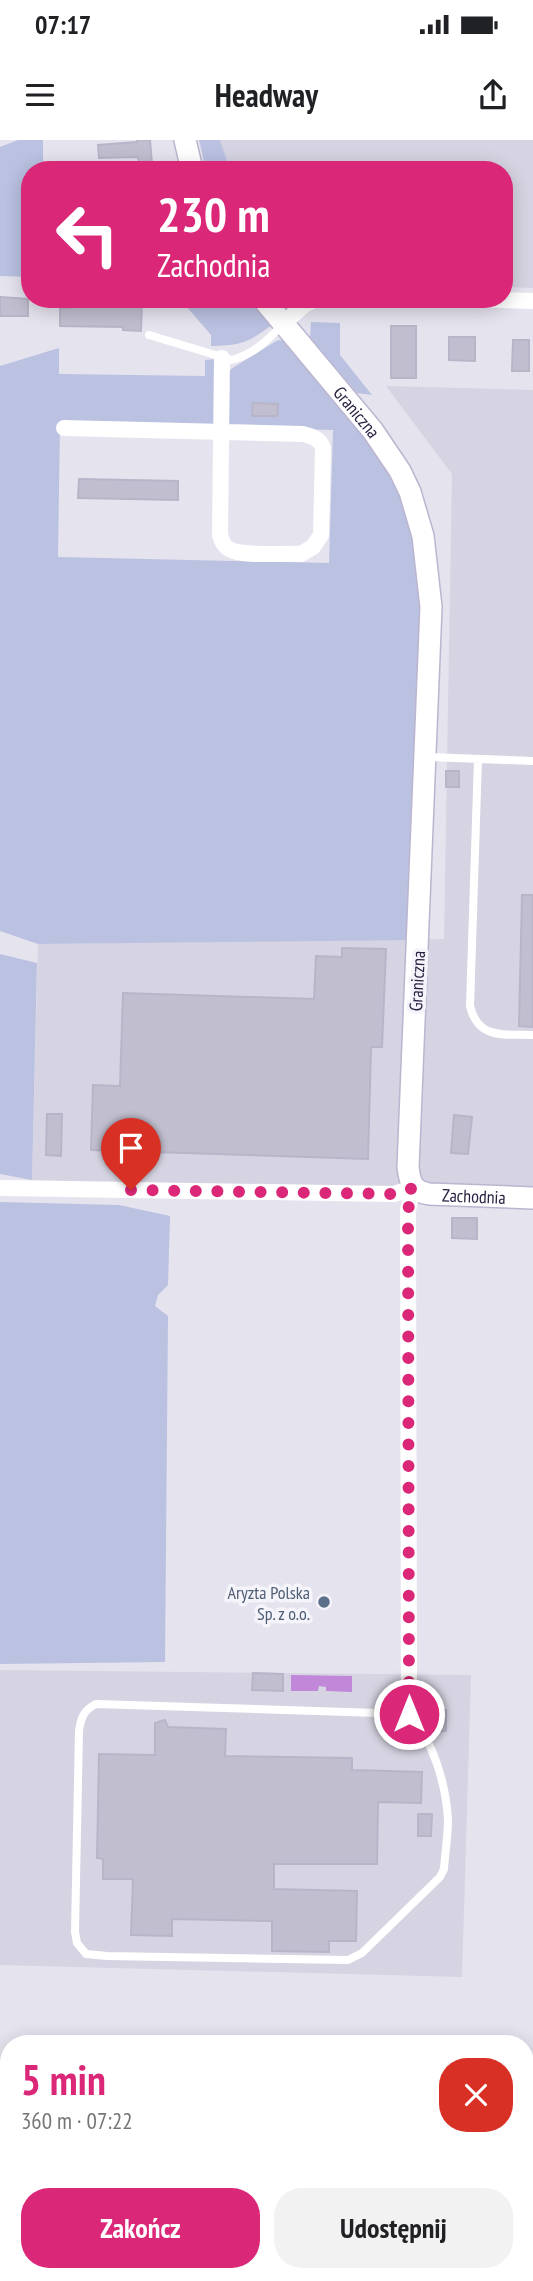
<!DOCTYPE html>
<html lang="pl">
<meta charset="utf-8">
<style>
:root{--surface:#fff;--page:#f2f2f2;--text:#202124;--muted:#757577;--accent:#db2777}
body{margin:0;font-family:"PT Sans Narrow",sans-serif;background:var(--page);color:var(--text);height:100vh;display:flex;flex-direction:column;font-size:26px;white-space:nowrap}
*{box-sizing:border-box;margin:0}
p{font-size:23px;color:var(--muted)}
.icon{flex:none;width:38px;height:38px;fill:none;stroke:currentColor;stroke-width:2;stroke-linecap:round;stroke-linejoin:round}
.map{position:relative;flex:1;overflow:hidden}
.panel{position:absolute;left:0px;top:1895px;width:534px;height:247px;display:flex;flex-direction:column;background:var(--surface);border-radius:28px 28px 0 0;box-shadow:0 4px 18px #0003}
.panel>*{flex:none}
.top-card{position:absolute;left:21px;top:21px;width:492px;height:147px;border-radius:28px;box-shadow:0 4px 18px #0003;background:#db2777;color:#fff;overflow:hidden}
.pin{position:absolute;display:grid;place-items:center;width:60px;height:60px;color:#fff;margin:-72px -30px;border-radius:50% 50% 50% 0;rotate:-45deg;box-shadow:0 0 7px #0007}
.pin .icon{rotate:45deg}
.me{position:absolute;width:77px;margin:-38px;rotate:0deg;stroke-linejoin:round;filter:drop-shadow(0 0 5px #0008)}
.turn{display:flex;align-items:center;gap:24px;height:147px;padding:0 21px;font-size:32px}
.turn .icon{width:91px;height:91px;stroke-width:2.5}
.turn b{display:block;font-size:49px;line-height:60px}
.round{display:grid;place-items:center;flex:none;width:74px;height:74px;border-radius:28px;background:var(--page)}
.head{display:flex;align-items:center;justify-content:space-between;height:119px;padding:0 21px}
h1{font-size:42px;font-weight:700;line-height:52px;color:var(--accent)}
.cta{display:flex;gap:14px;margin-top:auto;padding:14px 21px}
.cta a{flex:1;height:80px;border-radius:28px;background:var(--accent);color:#fff;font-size:28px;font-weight:700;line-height:80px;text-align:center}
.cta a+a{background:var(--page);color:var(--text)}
.status{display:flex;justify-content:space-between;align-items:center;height:49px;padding:0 35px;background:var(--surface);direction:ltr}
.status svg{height:19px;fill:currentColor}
header{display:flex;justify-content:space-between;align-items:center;height:91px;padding:0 21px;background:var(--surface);font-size:32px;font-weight:700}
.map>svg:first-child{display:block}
.built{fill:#d6d4e2}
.green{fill:#bac1e1}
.water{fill:#c187d8}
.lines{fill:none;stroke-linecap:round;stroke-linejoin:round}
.stream{stroke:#c187d8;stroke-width:4.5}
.building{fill:#c1bfcf;stroke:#b8b5c9;stroke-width:2}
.secondary-casing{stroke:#bbb5cf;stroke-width:24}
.lane{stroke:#fff;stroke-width:8}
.street{stroke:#fff;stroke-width:16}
.secondary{stroke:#fff;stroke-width:21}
.route{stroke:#db2777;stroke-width:12;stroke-dasharray:0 21.6}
.service-dot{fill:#5c6f8a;stroke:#f5f4fa;stroke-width:2.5}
.labels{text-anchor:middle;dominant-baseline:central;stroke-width:7;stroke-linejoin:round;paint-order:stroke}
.street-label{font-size:18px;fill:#2b2142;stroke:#f5f4fa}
.service-label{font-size:18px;fill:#4e5e75;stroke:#f5f4fa;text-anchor:end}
</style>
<div class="status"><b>07:17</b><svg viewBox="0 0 49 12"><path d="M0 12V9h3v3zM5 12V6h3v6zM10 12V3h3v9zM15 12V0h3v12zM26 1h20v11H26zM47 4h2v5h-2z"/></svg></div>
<header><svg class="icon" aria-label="menu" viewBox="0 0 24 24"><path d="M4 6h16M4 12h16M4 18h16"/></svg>Headway<svg class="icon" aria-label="share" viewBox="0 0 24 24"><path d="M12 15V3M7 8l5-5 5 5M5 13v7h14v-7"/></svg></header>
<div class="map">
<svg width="533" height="2141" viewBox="0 0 533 2141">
<rect width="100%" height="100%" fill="#e5e3ee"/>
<path class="built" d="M218 0H533V148L504 147V30H229Z
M386 246 533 250V1051L32 1040 38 804 444 799 452 334Z
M0 1530 471 1535 462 1837 0 1825Z"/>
<path class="green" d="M18 0H43V30H30V137L0 136V7Z
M199 0H220L230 30H206Z
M180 159H252L272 185C247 203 242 205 211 206V195Z
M311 182 340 183V215L372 255 357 253 310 197Z
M278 200 285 201 374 308 399 354 413 389 420 467 414 800 38 804 0 791V226L59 208V234L205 236V220L217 219 218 286 60 283 58 417 329 423 333 290 227 287V237L231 229Z
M0 814 37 823 32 1040 0 1034Z
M0 1062 119 1065 170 1076 168 1145 158 1155 155 1166 168 1176 165 1522 0 1524Z"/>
<path class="water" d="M291 1535 352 1536V1552L326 1551V1547L319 1546 318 1551H291Z"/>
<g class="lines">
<path class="stream" d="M525 2068H533
M0 2120 9 2121
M108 2133 129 2136 270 2139 277 2133"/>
</g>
<path class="building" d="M137 0H150L152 24 139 25 138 17 99 18 98 5 137 2Z
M0 157 28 159V176H0Z
M69 159H142L141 191 123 190V187L60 186V168H69Z
M391 186H416V238H391Z
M449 197H475V221L449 220Z
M513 200H529V231H512Z
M253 263 278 264 277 276H252Z
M79 339 178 341V360L78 358Z
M446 631H459V647H446Z
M522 755H533V887L519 886Z
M342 808 386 809 382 907H371L368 1019 91 1010 93 945 120 946 123 853 314 859 316 816 342 817Z
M47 974H62L61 1016 46 1015Z
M454 975 472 977 468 1014 451 1013Z
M452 1078H477V1099L452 1098Z
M253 1533 283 1534V1551L252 1550Z
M433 1570H446V1591H432Z
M165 1580 168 1587 226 1589 225 1616 352 1618V1630L422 1632 421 1663 378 1662 377 1724H274V1749L357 1751 356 1801H329V1812L272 1811V1781L172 1779V1796L131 1795 133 1739H103V1719L97 1718 99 1614 155 1615V1583Z
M418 1674H432L431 1696H418Z"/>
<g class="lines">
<defs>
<g id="secondary">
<path d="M185 0 192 30"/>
<path id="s1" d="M263 159 373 291 400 331 410 352 423 396 431 467 408 1027C410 1043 412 1051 429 1054L533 1058"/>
<path d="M0 1963 9 1966"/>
<path d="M525 2003H533"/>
</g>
</defs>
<use href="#secondary" class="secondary-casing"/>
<path class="lane" d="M149 195 232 220C254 214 268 200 283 184
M428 617 533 621
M478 619 470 866C478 900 504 894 533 895
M96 1564 409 1574C433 1600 446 1644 448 1680 448 1696 445 1713 444 1729L440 1737 362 1813 348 1820 107 1816 86 1814 77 1803 75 1792 79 1591C81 1577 84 1570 96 1564Z"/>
<path class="street" d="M467 159 533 161
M283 184 304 165 316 159
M64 288 303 294C312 296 321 299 323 309L321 395 313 407 301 414C284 413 242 417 229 409 223 405 222 401 220 395L222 218
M0 1048 394 1054 413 1048
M409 1574 408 1070 413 1048"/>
<use href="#secondary" class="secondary"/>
</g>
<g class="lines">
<path class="route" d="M131 1050 394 1054 413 1048 408 1070 409 1574"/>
</g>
<circle class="service-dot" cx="324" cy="1462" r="7"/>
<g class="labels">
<g class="street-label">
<text stroke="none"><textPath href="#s1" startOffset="147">Graniczna</textPath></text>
<text transform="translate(417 841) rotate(-87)">Graniczna</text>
<text stroke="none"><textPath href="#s1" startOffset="1004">Zachodnia</textPath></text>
</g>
<g class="service-label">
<text x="310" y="1452">Aryzta Polska<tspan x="310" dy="21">Sp. z o.o.</tspan></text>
</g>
</g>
</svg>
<div class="pin" style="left:131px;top:1050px;background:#d93025"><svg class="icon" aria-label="arrive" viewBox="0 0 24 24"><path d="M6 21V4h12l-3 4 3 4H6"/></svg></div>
<svg class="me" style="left:409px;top:1574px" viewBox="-20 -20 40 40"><circle r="17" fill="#db2777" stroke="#fff" stroke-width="3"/><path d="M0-11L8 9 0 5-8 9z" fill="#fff"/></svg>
<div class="top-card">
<div class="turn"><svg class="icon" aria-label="left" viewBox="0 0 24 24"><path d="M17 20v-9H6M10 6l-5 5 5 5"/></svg><div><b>230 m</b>Zachodnia</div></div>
</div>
<section class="panel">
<div class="head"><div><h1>5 min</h1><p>360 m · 07:22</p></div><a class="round" style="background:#d93025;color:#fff"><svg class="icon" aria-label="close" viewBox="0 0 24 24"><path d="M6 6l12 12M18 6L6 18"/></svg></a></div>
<div class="cta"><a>Zakończ</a><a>Udostępnij</a></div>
</section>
</div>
